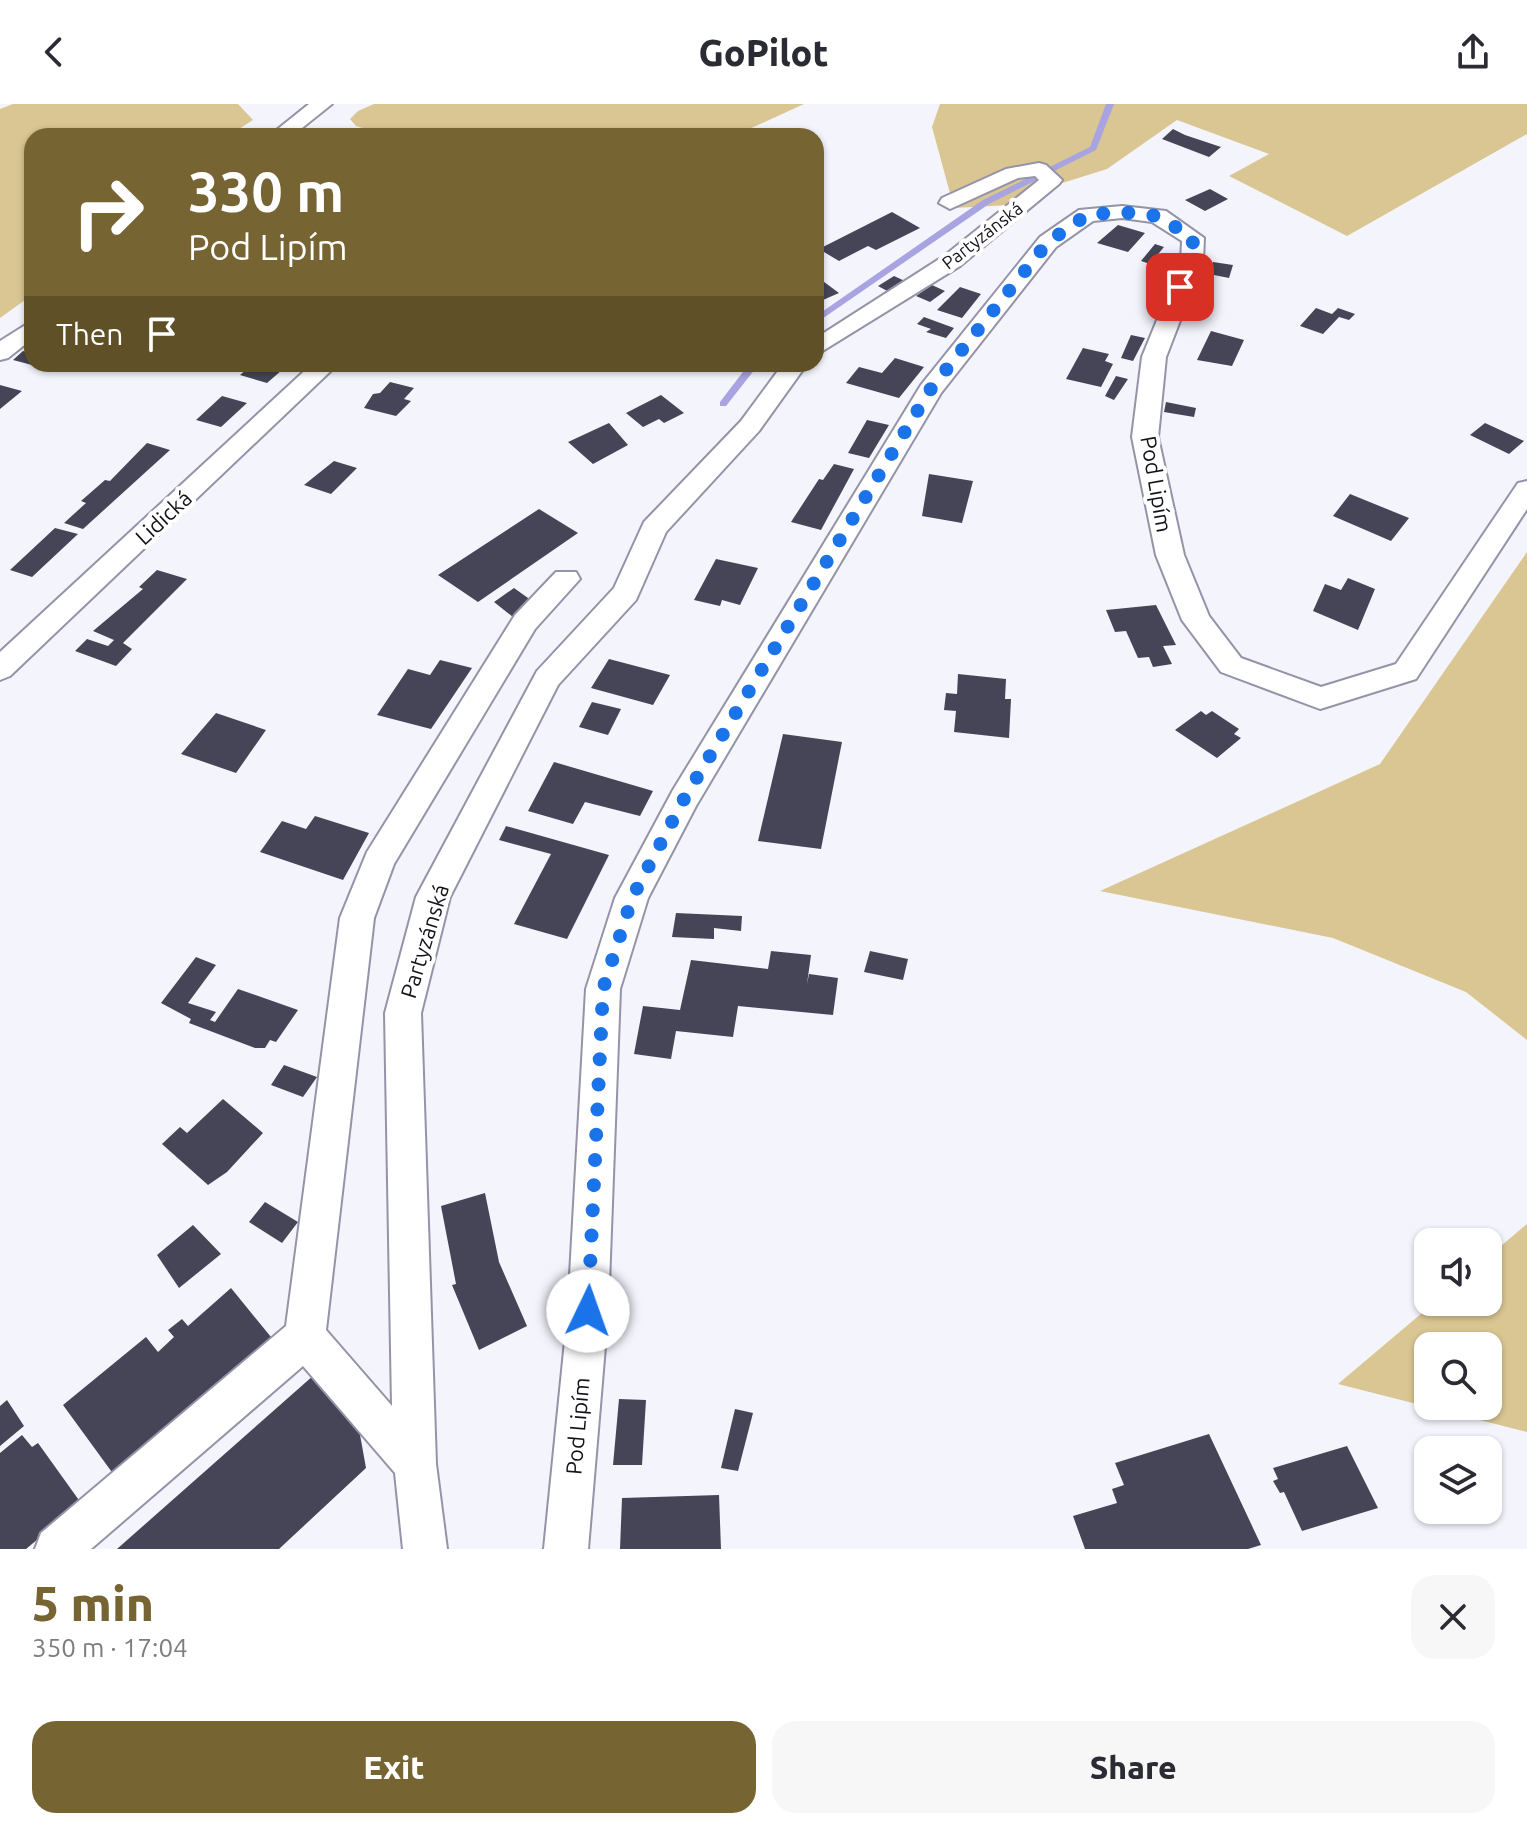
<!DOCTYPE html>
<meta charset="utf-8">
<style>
:root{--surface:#fff;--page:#f7f7f7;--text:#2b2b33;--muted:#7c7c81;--accent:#776433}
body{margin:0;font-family:Ubuntu,sans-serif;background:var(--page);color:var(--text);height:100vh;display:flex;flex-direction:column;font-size:30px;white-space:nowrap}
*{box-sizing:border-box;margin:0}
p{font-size:26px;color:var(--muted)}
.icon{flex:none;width:44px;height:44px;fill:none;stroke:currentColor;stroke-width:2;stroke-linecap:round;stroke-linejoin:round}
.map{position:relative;height:1445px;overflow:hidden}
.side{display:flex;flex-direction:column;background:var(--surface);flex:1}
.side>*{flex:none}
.guide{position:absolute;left:24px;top:24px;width:800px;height:244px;border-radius:24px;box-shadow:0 2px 6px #0004;background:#776433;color:#fff;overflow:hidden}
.buttons{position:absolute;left:1414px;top:1124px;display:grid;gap:16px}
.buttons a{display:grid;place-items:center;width:88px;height:88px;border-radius:16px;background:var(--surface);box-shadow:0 2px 6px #0004;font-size:40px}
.pin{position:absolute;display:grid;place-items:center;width:68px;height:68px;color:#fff;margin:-34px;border-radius:16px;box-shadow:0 4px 12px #0006}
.me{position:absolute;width:88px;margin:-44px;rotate:3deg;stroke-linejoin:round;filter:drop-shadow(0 0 6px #0008)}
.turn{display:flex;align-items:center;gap:28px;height:168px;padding:0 32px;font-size:36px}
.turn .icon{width:104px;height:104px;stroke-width:2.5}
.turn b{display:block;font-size:56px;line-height:68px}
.then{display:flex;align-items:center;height:76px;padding:0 32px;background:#0003;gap:16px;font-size:30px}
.round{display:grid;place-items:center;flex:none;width:84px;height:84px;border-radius:24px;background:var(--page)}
.overview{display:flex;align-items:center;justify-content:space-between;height:136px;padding:0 32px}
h1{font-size:48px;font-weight:800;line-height:60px;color:var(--accent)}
.button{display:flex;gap:16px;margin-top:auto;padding:16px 32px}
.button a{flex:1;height:92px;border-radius:24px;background:var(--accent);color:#fff;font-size:32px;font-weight:800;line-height:92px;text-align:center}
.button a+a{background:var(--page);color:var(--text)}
header{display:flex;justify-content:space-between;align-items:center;height:104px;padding:0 32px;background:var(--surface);font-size:36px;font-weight:800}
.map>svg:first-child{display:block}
.green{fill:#dac692;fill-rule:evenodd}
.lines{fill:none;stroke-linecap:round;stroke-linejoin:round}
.stream{fill:#a8a3e1;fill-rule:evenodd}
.building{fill:#464557}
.street-casing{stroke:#9493a8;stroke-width:4}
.street{fill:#fff;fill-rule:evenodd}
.route{stroke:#1a73e8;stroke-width:14;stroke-dasharray:0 25.2}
.labels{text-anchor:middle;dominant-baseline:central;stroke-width:8;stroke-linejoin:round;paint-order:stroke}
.far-street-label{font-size:18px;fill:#121219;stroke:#fff}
.street-label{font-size:22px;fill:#121219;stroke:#fff}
</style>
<header><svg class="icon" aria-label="back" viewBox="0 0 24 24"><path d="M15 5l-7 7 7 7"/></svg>GoPilot<svg class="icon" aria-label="share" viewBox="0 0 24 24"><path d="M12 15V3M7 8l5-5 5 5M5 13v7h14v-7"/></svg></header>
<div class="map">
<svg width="1527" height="1445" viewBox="0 0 1527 1445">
<rect width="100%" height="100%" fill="#f4f4fd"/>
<path class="green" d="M13 0H238L253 16 228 32H32V191L0 214V5Z
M374 0H804L734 32H390L356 22 350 15 358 7Z
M940 0H1527V30L1347 132 1229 72 1269 50 1177 16 1107 65 1024 91 1010 101 954 104 932 23Z
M1527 448V936L1466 888 1333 834 1100 787 1380 660Z
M1527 1120V1328L1338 1280 1435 1198H1488V1153ZM1488 1242V1302H1428V1242Z"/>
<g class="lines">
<path class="stream" d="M1106 0H1114L1096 46 989 100 816 219V212L983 96 1090 43Z
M749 260H759L726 302H720V298Z"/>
</g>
<path class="building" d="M1173 25 1185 31 1221 43 1209 53 1162 35Z
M1210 85 1228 95 1205 107 1185 96Z
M892 108 920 124 876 146 868 142 839 157 819 145Z
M1118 121 1145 129 1128 148 1097 139Z
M1155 140 1164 143 1150 160 1141 157Z
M1213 158 1233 161 1229 174 1209 170Z
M816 172 839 189 816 199Z
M894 172 907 178 891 189 878 182Z
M932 181 945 187 930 198 916 192Z
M960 183 981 190 962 214 937 206Z
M1316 204 1332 210 1338 204 1355 210 1349 216 1339 213 1323 230 1300 222Z
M924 213 954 224 946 234 926 228 931 225 917 220Z
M1211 227 1244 236 1232 262 1197 256Z
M1131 231 1145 234 1133 257 1121 254Z
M1083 244 1109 250 1105 257 1113 260 1101 283 1066 275Z
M23 247 32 250V261L13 256Z
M895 254 924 263 899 294 846 279 859 263 882 269Z
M253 260H289L267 279 240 271Z
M1116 272 1128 275 1114 296 1105 292Z
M390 278 414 284 404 295 411 297 396 312 364 304 373 290 380 289Z
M0 281 22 287 0 305Z
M661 291 684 309 664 319 659 315 643 323 626 309Z
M222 292 247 299 221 323 196 316Z
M1166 298 1196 304 1194 313 1164 308Z
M867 316 889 321 869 354 848 349Z
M609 319 628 341 593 360 568 338Z
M1485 319 1524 337 1509 350 1470 331Z
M147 339 170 346 83 425 64 419 86 399 81 397 105 376 110 377Z
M334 357 357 364 331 390 304 381Z
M834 360 854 365 821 426 791 418 819 375 823 376Z
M929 370 973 377 962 419 922 412Z
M1350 390 1409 414 1391 437 1333 412Z
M539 405 578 429 478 498 438 471Z
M55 424 78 430 32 473 10 466Z
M716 455 758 464 740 501 722 496 720 502 694 496Z
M157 466 187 475 123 539 132 545 116 562 75 547 87 535 108 542 114 536 93 527 143 485 139 483Z
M1348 474 1375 485 1358 526 1313 507 1325 480 1341 486Z
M514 484 535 499 513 513 494 498Z
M1156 501 1176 541 1163 542 1172 560 1153 563 1149 553 1138 554 1126 527 1115 528 1106 506Z
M609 555 670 571 653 601 591 584Z
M440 556 472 564 431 625 377 611 408 565 430 571Z
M958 570 1006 575 1005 595H1011L1009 634 954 628 956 607 944 606 946 589 957 590Z
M592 598 621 605 608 631 579 623Z
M1201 607 1206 611 1212 607 1239 625 1234 630 1241 634 1217 654 1175 626Z
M216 609 266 626 236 669 181 650Z
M783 630 842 638 821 745 758 737Z
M554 658 653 687 640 712 585 698 573 720 528 707Z
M315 712 369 729 343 776 260 748 282 717 306 725Z
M506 722 609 751 567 835 514 820 551 750 499 736Z
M676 809 742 812 741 827 714 824V835L672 833Z
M771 847 811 851 807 880 809 870 838 874 833 911 738 902 733 933 676 927 671 955 634 950 643 902 680 906 691 856 768 865Z
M870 847 908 855 903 876 864 868Z
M196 853 216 861 188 899 216 908 210 916 215 918 238 885 298 906 276 938 270 936 265 944H255L189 919 191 915 161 899Z
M284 961 317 973 303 993 271 981Z
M223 995 263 1029 227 1068 208 1081 162 1040 180 1023 187 1029Z
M485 1089 499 1158 527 1222 479 1246 452 1181 456 1180 441 1102Z
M265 1098 298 1118 282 1139 249 1118Z
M193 1121 221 1150 179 1184 157 1151Z
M231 1184 271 1233 114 1371 63 1301 146 1233 158 1248 174 1233 168 1226 182 1215 188 1222Z
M314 1271 357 1314 366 1364 279 1445H117Z
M619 1295 646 1296 642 1361H613Z
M7 1296 24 1322 0 1342V1302Z
M735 1305 753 1309 738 1367 721 1364Z
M1209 1330 1261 1441 1248 1445H1085L1073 1412 1117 1399 1112 1385 1124 1381 1115 1359Z
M22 1331 32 1343 38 1339 81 1399 26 1445H0V1349Z
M1347 1342 1378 1404 1302 1427 1284 1388 1280 1389 1273 1377 1278 1375 1273 1364Z
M719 1391 721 1445H620L622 1394Z"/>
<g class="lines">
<defs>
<path id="street" d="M309 0H332L292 32H269Z
M1039 59 1046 61 1062 76 1059 80 960 162 816 251V234L944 152 1039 76 1035 72 1018 74 950 105 939 99 942 94 1006 65Z
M1122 102 1166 107 1204 134 1203 157 1166 253 1158 333 1184 451 1209 512 1241 554 1321 583 1396 560 1518 379 1527 377V405L1416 575 1320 605 1221 568 1182 516 1156 451 1132 333 1142 253 1181 157 1182 137 1152 118 1122 114 1093 117 1056 143 941 289 696 702 648 794 620 885 608 1207 588 1445H544L568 1207 586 885 615 794 673 686 921 281 1040 133 1079 106Z
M32 217V235L8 254 0 256V237Z
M312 260H338L10 572 0 576V548Z
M783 260H807L759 327 666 428 636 496 558 581 450 793 421 909 436 1360 447 1445H403L395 1369 303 1262 91 1445H35L41 1429 286 1222 340 814 367 748 515 511 556 468H576L580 475 535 525 394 760 374 814 326 1226 392 1302 385 909 416 793 537 567 614 484 644 418 741 317Z"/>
</defs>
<use href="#street" class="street-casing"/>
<use href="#street" class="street"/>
</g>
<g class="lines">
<path class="route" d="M588 1207 603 885 632 794 684 695 930 286 1048 138 1087 111 1122 108 1158 112 1193 134 1192 157 1180 183"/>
</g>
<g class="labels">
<g class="far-street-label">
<text transform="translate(982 131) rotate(-38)">Partyzánská</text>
</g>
<g class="street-label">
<text transform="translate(1157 380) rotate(80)">Pod Lipím</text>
<text transform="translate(163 413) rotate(-43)">Lidická</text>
<text transform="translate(424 837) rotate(-73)">Partyzánská</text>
<text transform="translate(577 1322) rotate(-85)">Pod Lipím</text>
</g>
</g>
</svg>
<div class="buttons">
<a><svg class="icon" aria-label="sound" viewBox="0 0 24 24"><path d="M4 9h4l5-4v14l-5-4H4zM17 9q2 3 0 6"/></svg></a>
<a><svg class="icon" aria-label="search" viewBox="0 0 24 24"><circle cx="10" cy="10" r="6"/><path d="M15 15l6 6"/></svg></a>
<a><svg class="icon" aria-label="layers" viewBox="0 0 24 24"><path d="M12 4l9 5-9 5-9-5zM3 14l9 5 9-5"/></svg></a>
</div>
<div class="pin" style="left:1180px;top:183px;background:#d93025"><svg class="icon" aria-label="arrive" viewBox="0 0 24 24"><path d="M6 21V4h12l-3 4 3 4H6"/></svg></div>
<svg class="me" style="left:588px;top:1207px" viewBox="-20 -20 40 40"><circle r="19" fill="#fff"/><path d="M0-13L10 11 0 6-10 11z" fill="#1a73e8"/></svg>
<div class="guide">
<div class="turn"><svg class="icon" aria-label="right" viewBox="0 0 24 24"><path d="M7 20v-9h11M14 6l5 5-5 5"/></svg><div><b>330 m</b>Pod Lipím</div></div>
<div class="then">Then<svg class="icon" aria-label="arrive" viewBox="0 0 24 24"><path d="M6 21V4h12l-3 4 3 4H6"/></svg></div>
</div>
</div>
<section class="side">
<div class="overview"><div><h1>5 min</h1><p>350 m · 17:04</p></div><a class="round"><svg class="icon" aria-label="close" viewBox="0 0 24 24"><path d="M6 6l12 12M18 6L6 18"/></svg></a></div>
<div class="button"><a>Exit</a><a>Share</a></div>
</section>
